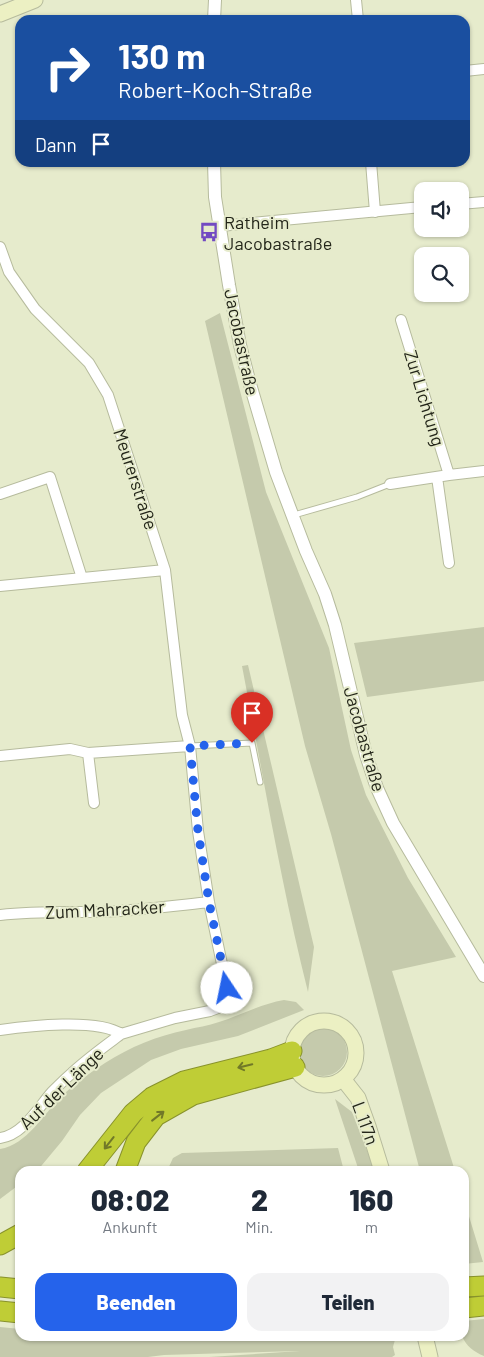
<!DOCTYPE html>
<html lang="de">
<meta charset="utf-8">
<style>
:root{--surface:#fff;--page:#f2f2f3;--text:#1f2937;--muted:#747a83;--accent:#2563eb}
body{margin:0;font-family:Barlow,sans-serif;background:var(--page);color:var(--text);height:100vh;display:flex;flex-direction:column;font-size:19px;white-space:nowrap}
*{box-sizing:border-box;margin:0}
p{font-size:16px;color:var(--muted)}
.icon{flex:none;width:28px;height:28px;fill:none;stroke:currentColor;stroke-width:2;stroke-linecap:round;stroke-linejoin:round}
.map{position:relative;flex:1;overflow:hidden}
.side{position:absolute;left:15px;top:1166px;width:454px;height:175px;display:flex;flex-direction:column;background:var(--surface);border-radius:15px;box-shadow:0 1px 4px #0004}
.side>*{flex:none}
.hud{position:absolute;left:15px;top:15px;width:455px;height:152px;border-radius:15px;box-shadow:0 1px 4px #0004;background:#1a4fa0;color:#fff;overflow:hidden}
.controls{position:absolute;left:414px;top:182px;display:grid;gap:10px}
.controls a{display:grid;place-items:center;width:55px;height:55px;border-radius:10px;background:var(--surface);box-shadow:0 1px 4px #0004;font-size:25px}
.pin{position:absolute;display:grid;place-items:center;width:42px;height:42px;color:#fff;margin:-51px -21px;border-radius:50% 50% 50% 0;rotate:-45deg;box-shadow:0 0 5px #0007}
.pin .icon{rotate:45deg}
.me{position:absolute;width:55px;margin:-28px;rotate:349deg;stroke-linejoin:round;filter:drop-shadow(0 0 4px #0008)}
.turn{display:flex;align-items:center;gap:18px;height:105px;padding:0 20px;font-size:22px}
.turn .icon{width:65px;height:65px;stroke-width:2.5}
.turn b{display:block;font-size:35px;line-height:42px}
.then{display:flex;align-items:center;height:48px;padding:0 20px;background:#0003;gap:10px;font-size:19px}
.eta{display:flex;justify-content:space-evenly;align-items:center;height:85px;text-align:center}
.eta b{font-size:30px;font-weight:800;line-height:35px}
.action{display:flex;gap:10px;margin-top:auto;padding:10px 20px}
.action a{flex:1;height:58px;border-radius:15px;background:var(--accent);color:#fff;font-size:20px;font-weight:800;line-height:58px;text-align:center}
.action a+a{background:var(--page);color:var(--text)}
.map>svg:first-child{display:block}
.green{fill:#c5caac}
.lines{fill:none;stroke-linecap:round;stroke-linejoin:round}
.service-casing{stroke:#b6bb9d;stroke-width:7}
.minor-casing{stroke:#b6bb9d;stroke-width:12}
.tertiary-casing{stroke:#b6bb9d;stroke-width:14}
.secondary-casing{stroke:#b6bb9d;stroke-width:17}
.motorway-casing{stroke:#88922c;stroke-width:21}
.service{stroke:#fff;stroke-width:5}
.minor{stroke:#fff;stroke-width:10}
.tertiary{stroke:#fff;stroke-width:12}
.secondary{stroke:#ecf0c3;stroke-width:15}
.motorway{stroke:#bfcd36;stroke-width:19}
.oneway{stroke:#717928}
.route{stroke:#2563eb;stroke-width:9;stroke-dasharray:0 16.2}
.labels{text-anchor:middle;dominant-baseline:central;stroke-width:4;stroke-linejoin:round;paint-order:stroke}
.poi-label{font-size:18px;fill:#232519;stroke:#e6ebcc;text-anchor:start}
.street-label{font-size:18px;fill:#232519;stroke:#e6ebcc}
</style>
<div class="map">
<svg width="484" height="1357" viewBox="0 0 484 1357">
<rect width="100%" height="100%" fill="#e6ebcc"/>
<path class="green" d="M220 313 266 492 329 648 351 750 366 795 408 878 456 957 392 971 455 1171H420L331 834 305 746 205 321Z
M484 627V681L367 697 354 643Z
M248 665 314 947 308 992C281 884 263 775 242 666Z
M284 1000 296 1002 304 1010 238 1036 181 1049 151 1060 101 1093 80 1115 62 1141 37 1171H20V1184L0 1199V1149C27 1145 44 1113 62 1096 75 1083 90 1073 105 1063 130 1047 157 1036 186 1030 197 1027 208 1026 219 1022 241 1015 261 1004 284 1000Z
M299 1052a24 24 0 1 1 48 0a24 24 0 1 1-48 0Z
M335 1099 352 1112 375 1171H359Z
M338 1148 344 1171H167L173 1158 182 1153Z
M464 1200 483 1262 464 1264Z
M484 1319V1356C474 1352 466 1346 462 1336H464V1321Z
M0 1327 20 1329V1336H165L206 1338 396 1336 393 1347 395 1355 392 1357H209L300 1351 164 1355 148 1357H0Z"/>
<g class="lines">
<defs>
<path id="service" d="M294 515 357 497 390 484
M190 746 252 743 260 782"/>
<path id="minor" d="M356 0 358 20
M465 71 484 69
M371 162 375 212
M460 204 484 202
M220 226 422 207
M0 247 9 272 35 309 89 363 108 395 165 570 182 715 190 746 198 831 209 902 227 988 225 1001 218 1008 210 1011 175 1018 121 1034C98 1018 28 1026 0 1030
M401 320 449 475
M437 477 449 563
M390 484 449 475 484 471
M0 494 50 477 82 578
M0 586 165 570
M88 753 94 803
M0 756 70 749 88 753 190 746
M0 915C32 911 65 912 97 912 135 911 172 906 209 902
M0 1138C23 1135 38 1108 52 1092 58 1086 65 1079 72 1073 87 1059 104 1047 121 1034"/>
<path id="tertiary" d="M214 20 215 0
M214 162 215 197 229 285 240 345 250 384 276 472 306 551 325 594 335 625 366 755 377 788 393 823 484 976"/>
<path id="secondary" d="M0 14 35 0
M292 1053a32 32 0 1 1 64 0a32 32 0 1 1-64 0Z
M343 1079 358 1098 368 1126 382 1171
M425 1336 430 1357"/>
<path id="motorway" d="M87 1171 133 1113 152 1097 184 1081 271 1059 292 1051
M125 1171 136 1142 156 1116 193 1095 295 1067
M0 1245 20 1234
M0 1287 20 1289
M464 1287 484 1286
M464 1308 484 1306
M0 1311 20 1313"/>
</defs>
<use href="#service" class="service-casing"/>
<use href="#minor" class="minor-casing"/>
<use href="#tertiary" class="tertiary-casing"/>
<use href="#secondary" class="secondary-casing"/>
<use href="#motorway" class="motorway-casing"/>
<use href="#service" class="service"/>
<use href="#minor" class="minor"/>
<use href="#tertiary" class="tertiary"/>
<use href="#secondary" class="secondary"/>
<use href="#motorway" class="motorway"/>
</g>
<defs><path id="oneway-shaft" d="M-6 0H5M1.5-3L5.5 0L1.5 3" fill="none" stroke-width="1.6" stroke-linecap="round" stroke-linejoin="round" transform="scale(1.25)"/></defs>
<g class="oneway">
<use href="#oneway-shaft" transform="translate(245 1066) rotate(166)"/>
<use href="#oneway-shaft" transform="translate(158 1116) rotate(-38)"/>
<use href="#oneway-shaft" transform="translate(109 1143) rotate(128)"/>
</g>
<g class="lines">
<path class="route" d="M227 988 209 902 198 831 190 746 252 743"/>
</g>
<defs>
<symbol id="bus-bare" viewBox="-9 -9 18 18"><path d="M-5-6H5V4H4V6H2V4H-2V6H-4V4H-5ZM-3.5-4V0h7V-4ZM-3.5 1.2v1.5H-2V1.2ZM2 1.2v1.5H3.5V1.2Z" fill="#724ac2" stroke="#e6ebcc" stroke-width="2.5" paint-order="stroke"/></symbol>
</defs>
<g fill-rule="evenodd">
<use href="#bus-bare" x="195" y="218" width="28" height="28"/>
</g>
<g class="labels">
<g class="poi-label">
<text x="224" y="222">Ratheim<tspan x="224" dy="21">Jacobastraße</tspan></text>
</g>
<g class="street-label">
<text transform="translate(242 342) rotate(78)">Jacobastraße</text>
<text transform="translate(425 398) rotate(73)">Zur Lichtung</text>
<text transform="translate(136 479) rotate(72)">Meurerstraße</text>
<text transform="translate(365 739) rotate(74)">Jacobastraße</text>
<text transform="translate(105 909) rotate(-3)">Zum Mahracker</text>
<text transform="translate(61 1088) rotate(-44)">Auf der Länge</text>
<text transform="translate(366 1123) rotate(70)">L 117n</text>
</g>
</g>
</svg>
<div class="controls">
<a><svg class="icon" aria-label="sound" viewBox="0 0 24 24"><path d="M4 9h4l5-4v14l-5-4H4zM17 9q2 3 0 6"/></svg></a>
<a><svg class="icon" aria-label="search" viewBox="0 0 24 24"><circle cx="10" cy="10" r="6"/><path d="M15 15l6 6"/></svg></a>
</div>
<div class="pin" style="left:252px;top:743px;background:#d93025"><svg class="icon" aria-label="arrive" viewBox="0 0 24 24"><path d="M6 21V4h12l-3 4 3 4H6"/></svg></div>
<svg class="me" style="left:227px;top:988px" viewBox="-20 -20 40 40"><circle r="19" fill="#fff"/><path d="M0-13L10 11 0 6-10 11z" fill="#2563eb"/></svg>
<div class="hud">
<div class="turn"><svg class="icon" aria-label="right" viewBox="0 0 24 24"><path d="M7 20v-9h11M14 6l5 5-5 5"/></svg><div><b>130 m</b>Robert-Koch-Straße</div></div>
<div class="then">Dann<svg class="icon" aria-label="arrive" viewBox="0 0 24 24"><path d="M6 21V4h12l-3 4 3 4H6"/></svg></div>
</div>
<section class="side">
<div class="eta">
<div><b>08:02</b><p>Ankunft</p></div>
<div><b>2</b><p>Min.</p></div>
<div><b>160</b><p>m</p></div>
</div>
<div class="action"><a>Beenden</a><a>Teilen</a></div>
</section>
</div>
